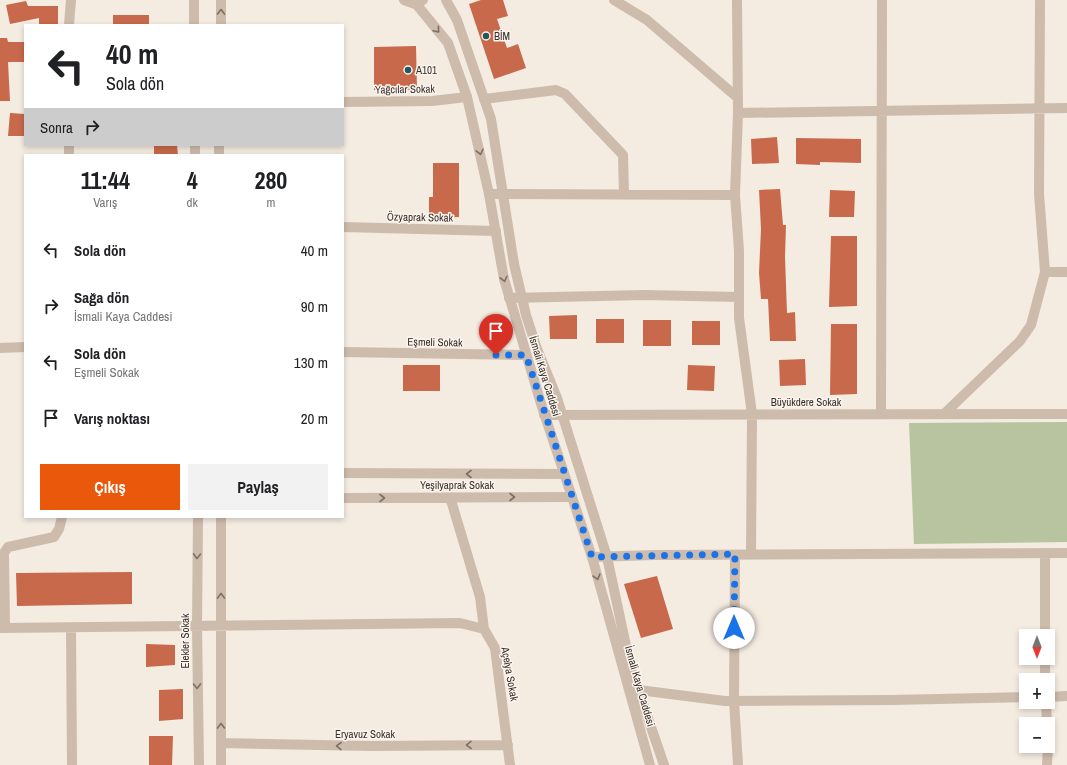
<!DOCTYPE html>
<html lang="tr">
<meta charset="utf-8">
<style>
:root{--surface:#fff;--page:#f2f2f2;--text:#202124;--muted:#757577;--accent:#ea580c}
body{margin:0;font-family:"Archivo Narrow",sans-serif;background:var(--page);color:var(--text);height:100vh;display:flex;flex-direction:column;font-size:15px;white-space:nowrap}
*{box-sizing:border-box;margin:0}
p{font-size:13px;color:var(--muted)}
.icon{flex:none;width:22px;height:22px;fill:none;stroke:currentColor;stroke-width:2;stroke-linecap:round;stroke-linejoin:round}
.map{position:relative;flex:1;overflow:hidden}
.side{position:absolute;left:24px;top:154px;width:320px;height:364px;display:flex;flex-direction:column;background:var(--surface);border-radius:0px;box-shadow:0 2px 6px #0003}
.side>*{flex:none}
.top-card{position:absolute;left:24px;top:24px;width:320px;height:122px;border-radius:0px;box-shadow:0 2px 6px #0003;background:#fff;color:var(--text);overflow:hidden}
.needle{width:26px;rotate:180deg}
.buttons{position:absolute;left:1019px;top:629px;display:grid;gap:8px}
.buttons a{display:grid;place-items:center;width:36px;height:36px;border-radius:0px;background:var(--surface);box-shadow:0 2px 6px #0003;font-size:20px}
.pin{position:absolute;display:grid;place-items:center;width:34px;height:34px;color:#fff;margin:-41px -17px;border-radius:50% 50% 50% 0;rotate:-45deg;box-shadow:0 0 4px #0007}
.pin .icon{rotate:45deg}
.me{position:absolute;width:44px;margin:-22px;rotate:0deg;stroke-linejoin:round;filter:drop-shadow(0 0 3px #0008)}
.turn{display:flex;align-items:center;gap:14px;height:84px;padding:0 16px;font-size:18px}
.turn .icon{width:52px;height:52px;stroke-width:2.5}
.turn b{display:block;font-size:28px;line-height:34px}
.then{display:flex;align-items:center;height:38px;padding:0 16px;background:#0003;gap:8px;font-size:15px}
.eta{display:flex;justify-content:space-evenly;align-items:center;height:68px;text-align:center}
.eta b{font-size:24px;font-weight:800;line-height:28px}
.cta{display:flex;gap:8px;margin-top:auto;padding:8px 16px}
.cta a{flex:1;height:46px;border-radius:0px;background:var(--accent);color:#fff;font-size:16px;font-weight:800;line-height:46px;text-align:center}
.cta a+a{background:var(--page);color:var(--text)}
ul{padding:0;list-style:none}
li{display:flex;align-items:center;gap:12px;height:56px;padding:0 16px}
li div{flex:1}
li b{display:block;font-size:15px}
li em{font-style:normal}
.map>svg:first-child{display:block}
.green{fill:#b8c4a0}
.building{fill:#c8694b}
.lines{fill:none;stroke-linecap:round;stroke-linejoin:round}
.minor{stroke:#cdbbac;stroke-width:10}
.tertiary{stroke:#cdbbac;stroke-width:10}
.oneway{stroke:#7d6f65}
.route{stroke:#1a73e8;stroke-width:7;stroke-dasharray:0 12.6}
.poi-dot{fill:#1f5a5e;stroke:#fbf5ee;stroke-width:1.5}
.labels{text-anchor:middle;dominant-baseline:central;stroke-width:3;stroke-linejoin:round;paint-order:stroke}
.poi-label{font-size:11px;fill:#3b302b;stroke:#fbf5ee;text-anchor:start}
.street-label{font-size:11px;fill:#3b302b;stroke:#fbf5ee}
</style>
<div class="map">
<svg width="1067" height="765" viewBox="0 0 1067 765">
<rect width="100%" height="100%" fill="#f4ebe1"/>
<path class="green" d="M1067 422V542L914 544 909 423Z"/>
<path class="building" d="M481 0H503L508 16 497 19 507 48 518 44 526 68 494 79 469 4Z
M26 1 28 6H58V25H39V18L10 24 6 5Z
M113 15H149V25H113Z
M0 38H7L8 42H25V62H8L10 101H0Z
M416 46 417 90H374V47Z
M10 113 25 114V136H8Z
M777 137 779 163 752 164 751 139Z
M796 138 861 139V163L820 162V165L796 164Z
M154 145H177L178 155H154Z
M433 163H459V217L429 218V197H433Z
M780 189 783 225H786L785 257 787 313 795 312 796 341H770L768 299H761L759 273 761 229 759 190Z
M830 190 855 191 854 217H829Z
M831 236H857V306L829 307Z
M577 315V339H550L549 316Z
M596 319H624V343H596Z
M643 320H671V346H643Z
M692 321H720V345H692Z
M831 324H857V394L830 395Z
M805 359 806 385 780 386 779 360Z
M403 365H440V391H403Z
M688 365 715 366 714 391 687 390Z
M132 572V604L17 606 16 573Z
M657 576 673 629 641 638 624 584Z
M146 644 175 645V665L146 667Z
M183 689V719L159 721V690Z
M149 736H173L172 765H149Z"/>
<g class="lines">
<path class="minor" d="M194 0V25
M614 0 647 20 738 98
M69 25 71 0
M221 25V0
M484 99 556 90 565 94 623 155 624 195
M343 102 432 101 467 97
M738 113 1067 108
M69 145V155
M195 145V155
M219 155V145
M489 194 735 195 738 113 737 0
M735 195 739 251V318L752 414 751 555
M343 227 496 231
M1045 272H1067
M509 298 645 295 739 297
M0 348 25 347
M343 352 526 355
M945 413 1020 341 1031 325 1045 272 1039 194 1040 0
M881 414 882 0
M544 415 1067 414
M343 473 564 474
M450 497 480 597 484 629 495 648 510 765
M343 498 572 497
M198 517 197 626 199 765
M221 517V765
M1045 553V636
M735 555 734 701 738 765
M592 557 655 555 1067 553
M0 628 460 623 484 629
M5 628 4 553 8 547 54 537 59 529 62 517
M71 628 72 765
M1045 658V680
M631 689 725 701 892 700 1026 697
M1048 697 1067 696
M1046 702 1047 724
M221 743 371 746 508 745
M1047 765 1048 746"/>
<path class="tertiary" d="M404 0 415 4 423 0
M413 0 448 43 467 97 489 194 504 279 542 407 592 557 650 765
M446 0 457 20 491 119 514 264 526 315 537 349 557 398 607 557 631 669 664 765"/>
</g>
<defs><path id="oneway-chevron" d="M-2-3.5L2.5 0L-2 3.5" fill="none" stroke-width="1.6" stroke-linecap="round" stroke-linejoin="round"/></defs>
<g class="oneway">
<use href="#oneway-chevron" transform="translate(221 12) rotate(-89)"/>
<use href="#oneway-chevron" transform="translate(437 30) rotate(50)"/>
<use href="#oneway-chevron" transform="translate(480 152) rotate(77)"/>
<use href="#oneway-chevron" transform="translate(504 279) rotate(77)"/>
<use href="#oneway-chevron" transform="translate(469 474) rotate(-180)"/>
<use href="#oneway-chevron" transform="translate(512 497)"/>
<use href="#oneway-chevron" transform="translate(382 498)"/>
<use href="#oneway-chevron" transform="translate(197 556) rotate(91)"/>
<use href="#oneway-chevron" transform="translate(597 577) rotate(74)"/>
<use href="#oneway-chevron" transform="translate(221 596) rotate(-90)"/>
<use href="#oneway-chevron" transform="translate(197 686) rotate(89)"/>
<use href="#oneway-chevron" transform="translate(221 726) rotate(-90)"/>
<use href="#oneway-chevron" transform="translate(469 745) rotate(179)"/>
<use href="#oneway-chevron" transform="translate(339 746) rotate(-179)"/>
</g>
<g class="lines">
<path class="route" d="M496 355H526L592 557 735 554 734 628"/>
</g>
<g class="poi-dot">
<circle cx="486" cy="36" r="4"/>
<circle cx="408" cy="70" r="4"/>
</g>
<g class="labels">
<g class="poi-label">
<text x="494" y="36">BİM</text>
<text x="416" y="70">A101</text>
</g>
<g class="street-label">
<text transform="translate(405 89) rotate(-1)">Yağcılar Sokak</text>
<text transform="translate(420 217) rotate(1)">Özyaprak Sokak</text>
<text transform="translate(435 342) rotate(1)">Eşmeli Sokak</text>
<text transform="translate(545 376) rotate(73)">İsmali Kaya Caddesi</text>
<text x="806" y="402">Büyükdere Sokak</text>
<text x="457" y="485">Yeşilyaprak Sokak</text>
<text transform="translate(185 641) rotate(-90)">Elekler Sokak</text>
<text transform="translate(510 674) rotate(80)">Açelya Sokak</text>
<text transform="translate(640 686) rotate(74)">İsmali Kaya Caddesi</text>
<text x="365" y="734">Eryavuz Sokak</text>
</g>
</g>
</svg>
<div class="buttons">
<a><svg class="needle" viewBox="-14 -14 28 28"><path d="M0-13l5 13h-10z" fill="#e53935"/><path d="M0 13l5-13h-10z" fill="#757577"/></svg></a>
<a>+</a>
<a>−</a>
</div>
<div class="pin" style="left:496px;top:355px;background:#d93025"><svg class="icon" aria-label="arrive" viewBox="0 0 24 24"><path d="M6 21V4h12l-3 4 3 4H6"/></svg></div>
<svg class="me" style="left:734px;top:628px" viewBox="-20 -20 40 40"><circle r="19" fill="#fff"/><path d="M0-13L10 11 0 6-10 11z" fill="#1a73e8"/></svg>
<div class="top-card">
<div class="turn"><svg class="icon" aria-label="left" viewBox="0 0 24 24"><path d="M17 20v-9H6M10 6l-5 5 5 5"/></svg><div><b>40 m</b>Sola dön</div></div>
<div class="then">Sonra<svg class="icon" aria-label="right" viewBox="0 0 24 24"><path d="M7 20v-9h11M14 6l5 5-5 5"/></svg></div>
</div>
<section class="side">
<div class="eta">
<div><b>11:44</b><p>Varış</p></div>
<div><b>4</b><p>dk</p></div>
<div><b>280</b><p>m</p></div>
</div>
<ul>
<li><svg class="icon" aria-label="left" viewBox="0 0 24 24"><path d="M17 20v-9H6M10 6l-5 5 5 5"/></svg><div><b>Sola dön</b></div><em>40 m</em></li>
<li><svg class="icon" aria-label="right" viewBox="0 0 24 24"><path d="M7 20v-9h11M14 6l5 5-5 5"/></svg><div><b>Sağa dön</b><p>İsmali Kaya Caddesi</p></div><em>90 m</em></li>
<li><svg class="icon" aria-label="left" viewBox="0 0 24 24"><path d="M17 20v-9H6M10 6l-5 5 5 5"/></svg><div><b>Sola dön</b><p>Eşmeli Sokak</p></div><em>130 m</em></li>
<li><svg class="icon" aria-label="arrive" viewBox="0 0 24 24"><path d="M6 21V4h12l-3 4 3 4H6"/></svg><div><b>Varış noktası</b></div><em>20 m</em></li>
</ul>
<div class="cta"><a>Çıkış</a><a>Paylaş</a></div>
</section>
</div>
